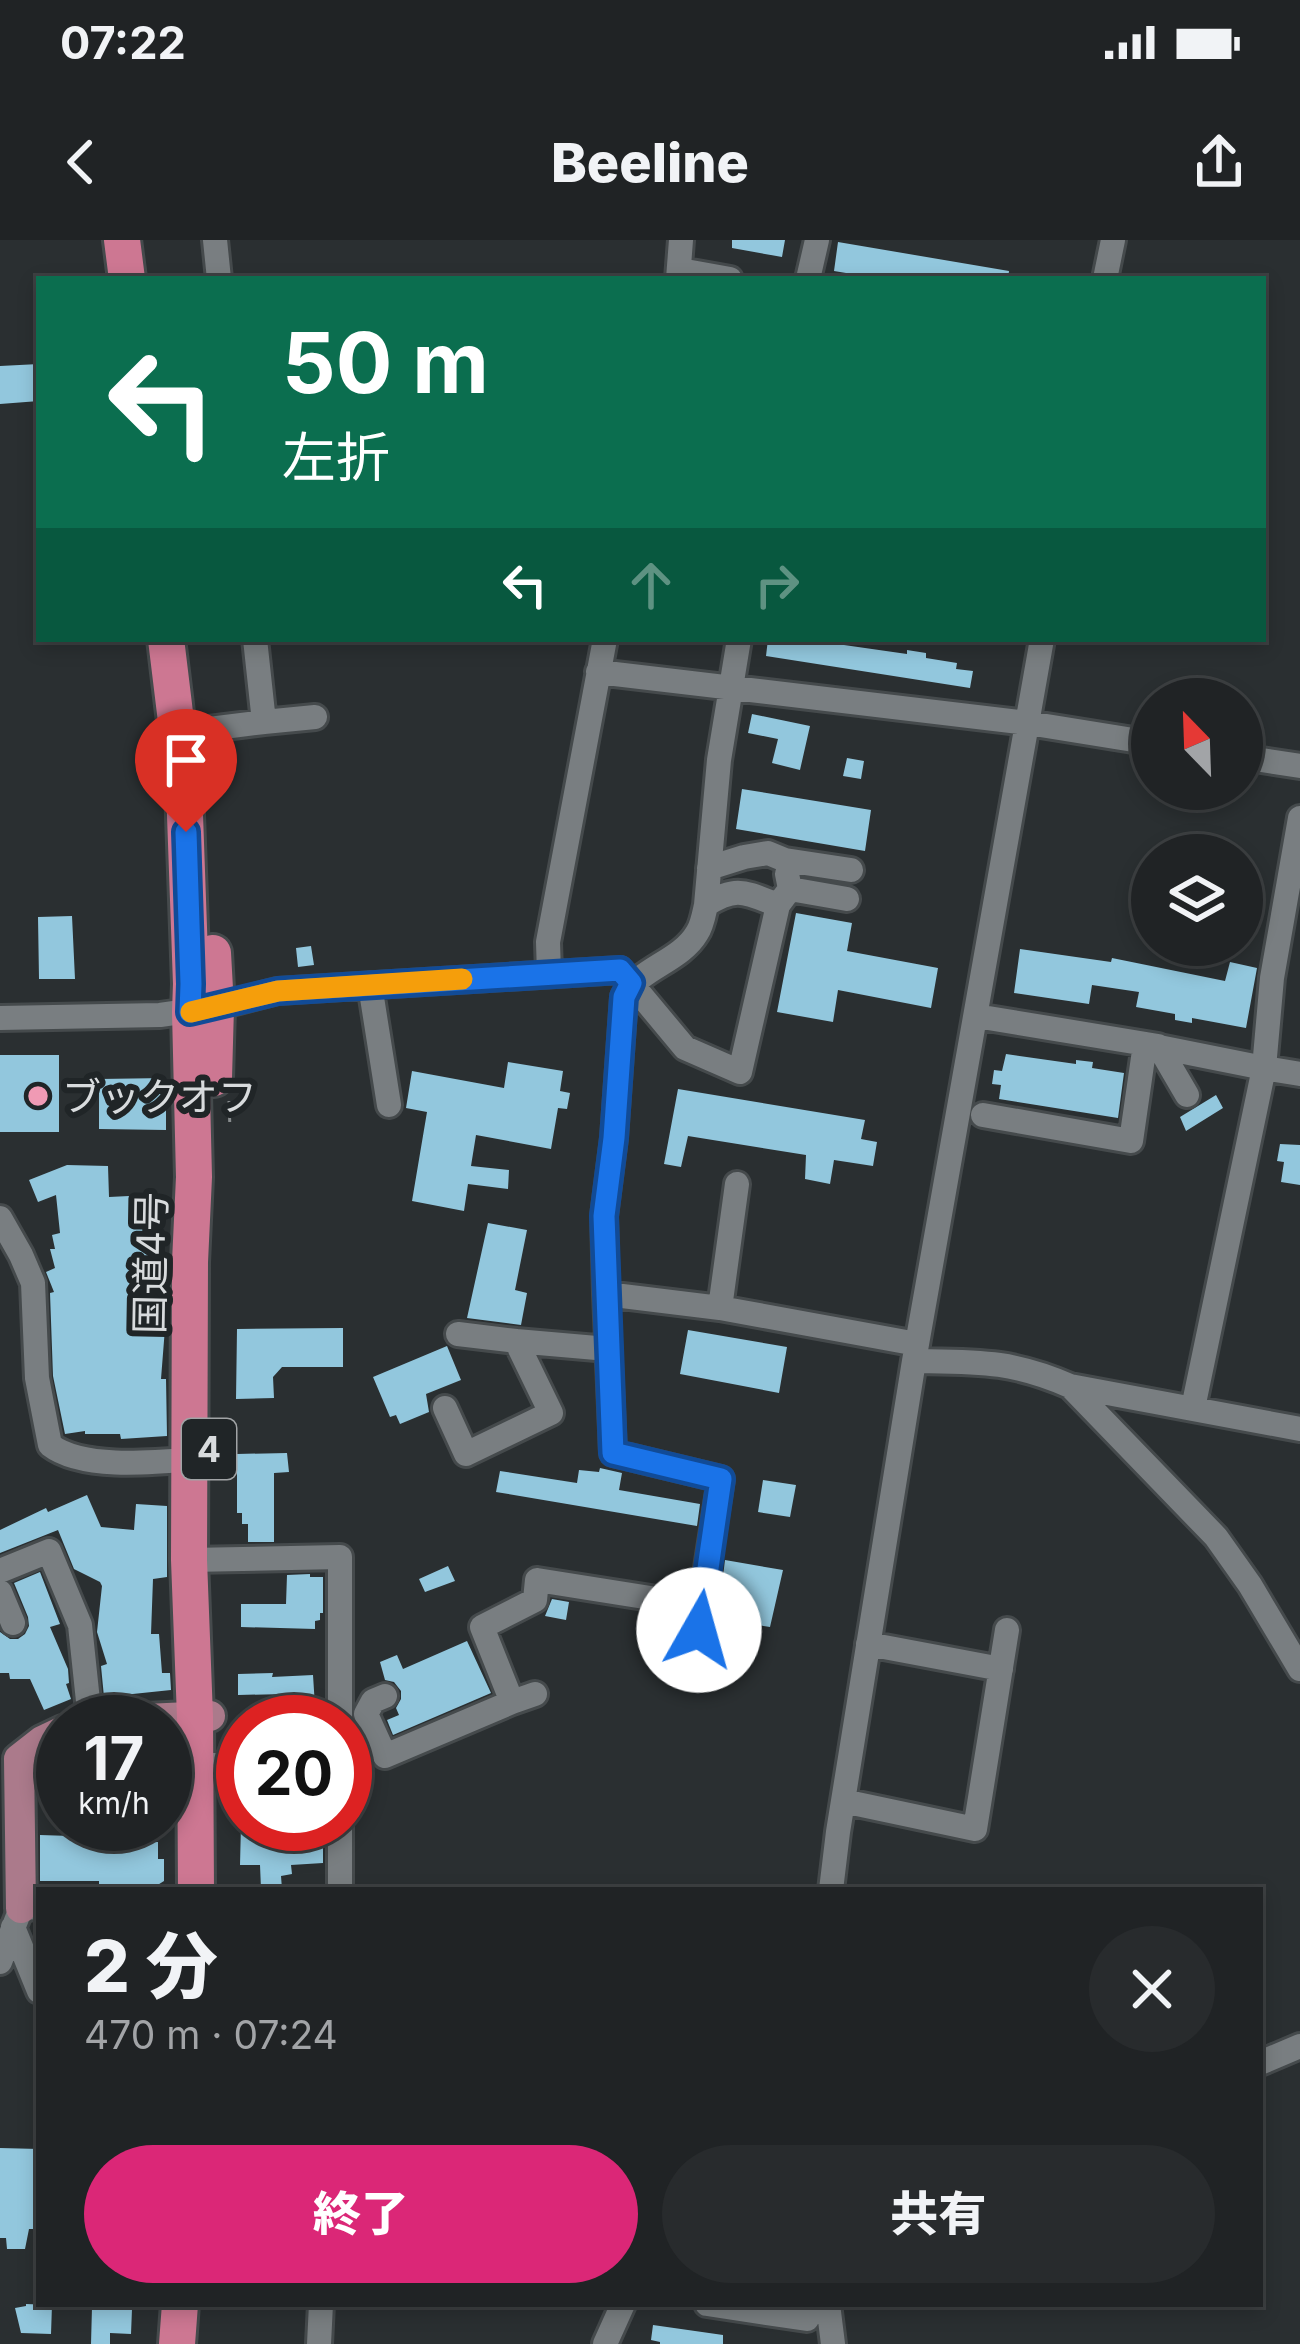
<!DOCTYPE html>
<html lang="ja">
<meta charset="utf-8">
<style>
:root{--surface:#202325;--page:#282b2d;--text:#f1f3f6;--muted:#a2a4a7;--line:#3d4042;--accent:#db2777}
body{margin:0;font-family:Inter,"Noto Sans JP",sans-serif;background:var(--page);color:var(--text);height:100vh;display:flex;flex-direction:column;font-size:45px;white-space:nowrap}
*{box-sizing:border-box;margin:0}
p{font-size:39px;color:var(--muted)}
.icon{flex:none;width:66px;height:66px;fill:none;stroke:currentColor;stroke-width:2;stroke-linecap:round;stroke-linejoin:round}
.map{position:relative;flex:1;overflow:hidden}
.sheet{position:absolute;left:36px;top:1647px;width:1227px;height:420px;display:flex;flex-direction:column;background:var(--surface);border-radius:0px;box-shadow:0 6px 18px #0003,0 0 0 3px var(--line)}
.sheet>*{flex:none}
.banner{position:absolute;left:36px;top:36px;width:1230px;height:366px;border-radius:0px;box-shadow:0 6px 18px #0003,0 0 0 3px var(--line);background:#0b6e4f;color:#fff;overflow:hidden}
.needle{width:78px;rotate:337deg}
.fabs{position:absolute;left:1131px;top:438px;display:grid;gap:24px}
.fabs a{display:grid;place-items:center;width:132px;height:132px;border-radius:50%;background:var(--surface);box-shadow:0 6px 18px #0003,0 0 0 3px var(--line);font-size:60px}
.speed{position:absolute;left:36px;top:1455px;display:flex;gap:24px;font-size:60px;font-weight:700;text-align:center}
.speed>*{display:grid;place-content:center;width:156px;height:156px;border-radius:50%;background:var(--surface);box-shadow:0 6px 18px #0003,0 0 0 3px var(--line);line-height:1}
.speed small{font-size:30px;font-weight:400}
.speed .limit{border:18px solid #d22;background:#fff;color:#111}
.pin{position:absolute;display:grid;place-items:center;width:102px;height:102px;color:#fff;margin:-123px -51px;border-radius:50% 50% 50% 0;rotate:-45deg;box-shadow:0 0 12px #0007}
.pin .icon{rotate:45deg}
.me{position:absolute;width:132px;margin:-66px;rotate:7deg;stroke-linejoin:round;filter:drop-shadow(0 0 9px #0008)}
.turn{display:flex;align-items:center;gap:42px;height:252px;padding:0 48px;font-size:54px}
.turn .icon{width:156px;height:156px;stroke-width:2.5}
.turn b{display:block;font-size:84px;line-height:102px}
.lanes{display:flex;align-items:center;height:114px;padding:0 48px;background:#0003;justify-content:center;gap:60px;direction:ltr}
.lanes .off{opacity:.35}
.round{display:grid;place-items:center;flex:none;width:126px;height:126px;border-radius:63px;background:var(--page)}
.overview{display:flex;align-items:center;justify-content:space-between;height:204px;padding:0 48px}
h1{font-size:72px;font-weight:800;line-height:90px}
.button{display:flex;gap:24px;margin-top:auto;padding:24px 48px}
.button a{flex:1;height:138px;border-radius:72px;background:var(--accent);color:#fff;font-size:48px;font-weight:800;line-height:138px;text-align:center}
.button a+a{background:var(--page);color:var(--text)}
.status{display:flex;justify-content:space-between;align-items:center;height:84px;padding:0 60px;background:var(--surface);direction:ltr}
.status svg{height:33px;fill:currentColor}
header{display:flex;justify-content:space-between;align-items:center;height:156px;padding:0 48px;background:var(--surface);font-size:54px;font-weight:800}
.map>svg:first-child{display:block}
.building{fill:#92c7dd}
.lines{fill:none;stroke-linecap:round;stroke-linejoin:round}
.minor-casing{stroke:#454a4c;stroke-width:30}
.major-casing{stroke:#454a4c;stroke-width:36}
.highway-casing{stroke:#454a4c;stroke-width:42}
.path{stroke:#888c8e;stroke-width:3;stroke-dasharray:6 9;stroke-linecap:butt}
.minor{stroke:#797e81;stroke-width:24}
.major{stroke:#ab7a8b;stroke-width:30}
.highway{stroke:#cd7792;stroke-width:36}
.route-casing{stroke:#114b97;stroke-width:30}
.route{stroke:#1a73e8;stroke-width:21}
.slow{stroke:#f59e0b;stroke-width:21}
.poi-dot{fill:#f09ab4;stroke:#202527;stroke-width:4.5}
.labels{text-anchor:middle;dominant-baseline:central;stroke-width:12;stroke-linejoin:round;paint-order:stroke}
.shield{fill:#202527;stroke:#a1a4a6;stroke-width:3}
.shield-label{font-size:36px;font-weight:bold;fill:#d8dbdd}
.poi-label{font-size:39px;fill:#d8dbdd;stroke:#202527;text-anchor:start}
.street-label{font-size:39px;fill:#d8dbdd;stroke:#202527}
</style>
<div class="status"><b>07:22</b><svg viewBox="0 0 49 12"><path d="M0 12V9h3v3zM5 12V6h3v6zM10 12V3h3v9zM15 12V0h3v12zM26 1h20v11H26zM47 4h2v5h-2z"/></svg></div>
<header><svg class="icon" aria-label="back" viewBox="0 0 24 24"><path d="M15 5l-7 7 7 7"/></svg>Beeline<svg class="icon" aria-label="share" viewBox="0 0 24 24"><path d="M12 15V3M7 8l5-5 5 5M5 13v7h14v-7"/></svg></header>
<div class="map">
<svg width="1300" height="2104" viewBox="0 0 1300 2104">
<rect width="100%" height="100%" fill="#2a2f31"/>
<path class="building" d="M732 0H785L782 17 732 8Z
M838 2 1009 31 1008 39H882L834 31Z
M39 124V161L0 164V126Z
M768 399H845L844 405 907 414V410L926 413V418L957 423 956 429 973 431 970 448 766 416Z
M752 474 810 486 800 530 772 523 778 499 748 493Z
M847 518 864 521 861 539 843 536Z
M742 549 871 570 865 611 736 589Z
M796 673 852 683 847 711 938 728 931 768 838 750 833 782 777 772Z
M72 676 75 739H39L38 677Z
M311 706 314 725 298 727 296 708Z
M1020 709 1111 722 1112 718 1225 741 1230 722 1257 728 1246 788 1192 778V783L1175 780V774L1136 767 1139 752 1092 745 1089 764 1014 753Z
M1006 814 1076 824V820L1093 822 1092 828 1124 833 1118 878 999 859 1001 845 992 844 994 830 1002 831Z
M0 815H59V892H0Z
M508 822 563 831 560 851 570 853 567 869 558 868 551 909 476 895 471 926 509 930 508 949 468 944 464 971 412 961 427 872 406 868 412 831 504 848Z
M166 838V890L99 889V839Z
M678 849 865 880 861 899 877 902 873 926 834 920 830 944 805 939 806 915 688 896 681 927 664 924Z
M1216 855 1223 868 1186 891 1180 877Z
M1280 904 1300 905V945L1281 942 1284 922 1277 921Z
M67 925 108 926 109 957 129 956V971H142L143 1012 159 1011 160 1031 154 1030 155 1064 156 1083H162V1088H165L161 1139H166L167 1196 121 1199 120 1194H85V1191L65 1194 53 1136 50 1053 54 1052 46 1032 55 1028 50 1009H55L52 995 60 993 56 955 38 962 29 940Z
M488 983 527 990 515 1050 527 1053 521 1085 467 1078Z
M343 1088V1127H282L273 1137 274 1158 236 1159 237 1089Z
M688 1090 787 1107 779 1153 680 1134Z
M447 1106 461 1140 426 1154 429 1172 400 1184 396 1175 390 1177 373 1137Z
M287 1213 289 1232 274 1233V1302H248V1284H242V1273H237V1214Z
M600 1228 622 1233 619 1250 700 1264 697 1286 496 1252 500 1231 577 1243 579 1230 599 1232Z
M763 1240 796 1245 790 1277 758 1272Z
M87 1255 101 1287 134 1290 136 1264 167 1266V1337L153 1339 151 1394H159L162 1433H170L171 1450 104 1457 101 1426 107 1424 97 1392 102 1346 100 1342 74 1329 58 1290 0 1313V1290L46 1268 48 1272Z
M725 1320 783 1330 770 1387 738 1382 742 1366 720 1361Z
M448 1326 455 1341 425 1352 419 1339Z
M40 1332 60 1384 50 1387 68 1429 69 1443 66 1444 71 1459 44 1470 30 1439H10L9 1433H0V1392L10 1399H18L25 1394 29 1386 28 1377 14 1343Z
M310 1334V1337H323V1373H320V1380L315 1381V1389L241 1387V1364H286L287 1335Z
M552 1359 569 1362 566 1380 545 1376Z
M467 1401 491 1453 393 1495 387 1480 399 1475 396 1468 401 1459V1451L394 1442 385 1440 380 1422 397 1415 403 1429Z
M273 1433 272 1437 313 1435 316 1482H287L285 1454 238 1455V1434Z
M48 1521H63V1546L39 1543V1528Z
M72 1584H114L115 1604 158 1602V1619H164V1641L156 1646 99 1645V1641H40V1595L71 1596Z
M241 1584H323V1623L291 1625 292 1634 281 1636 282 1649H261L260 1625H240Z
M0 1908 39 1909V1989H29L25 2009H7L6 1998H0Z
M26 2064 52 2065 51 2094 21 2093 15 2068 26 2066Z
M92 2067 132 2069 131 2094 110 2093V2104H91Z
M653 2085 723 2095V2104H660V2102L651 2100Z"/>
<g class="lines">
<defs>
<path id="minor" d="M215 0 219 39
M680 30 730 39
M678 39 681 0
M808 39 817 0
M1105 39 1113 0
M255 399 264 482 315 477
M739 399 719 520 706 665C737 645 746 653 778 665L790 649
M598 432 1028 483 1152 503
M177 493 264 482
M1242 517 1300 526
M709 628 744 617 768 613 785 620 851 630
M787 634 790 649 847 659
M706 665C704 674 702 686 697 693 680 722 639 728 624 757L614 898 604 976 606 1054 720 1068 737 944
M549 733 548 702 605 399
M370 745 389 865
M976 776 1158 806
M0 778 160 775 216 767 277 751 620 730 685 808 740 832 778 665
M1187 855 1159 807 1264 828 1272 738 1300 578
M983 875 1131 901 1145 804
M0 978 21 1015 33 1043 37 1138 50 1205C85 1232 166 1221 209 1218
M606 1054 613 1213 721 1239 701 1366 697 1414
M720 1068 917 1104
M458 1094 516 1101
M914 1121C976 1122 1011 1120 1070 1146L1300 1189
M1070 1146 1216 1297 1250 1345 1300 1429
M445 1168 466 1214 551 1173 516 1101 608 1109
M1193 1168 1264 828 1300 834
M189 1320 340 1317V1482
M0 1331 49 1311 80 1385 90 1480
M0 1352 13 1383
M868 1404 1001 1429
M385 1456 373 1461 366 1474 385 1516 512 1462 482 1387 535 1360 537 1340 701 1366
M512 1462 535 1454
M195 1525H243
M843 1561 975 1589 1007 1390
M340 1650V1584
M831 1650 838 1592 914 1121 1042 399
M13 1687 39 1751
M0 1722 21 1668 39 1667
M1260 1823 1300 1806
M707 2064 807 2079 806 2064
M828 2064 833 2104
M319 2104 321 2064
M605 2104 623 2064"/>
<path id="major" d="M82 1482 210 1476
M21 1668 19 1519 42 1501 63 1491"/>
<path id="highway" d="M122 0 127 39
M166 399 184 547 191 744 190 772 194 937 190 1022 189 1320 195 1477 196 1650
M213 713 216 767 214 838
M177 2104 180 2064"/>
</defs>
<use href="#minor" class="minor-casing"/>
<use href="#major" class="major-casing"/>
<use href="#highway" class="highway-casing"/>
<path class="path" d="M229 861 230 890"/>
<use href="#minor" class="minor"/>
<use href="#major" class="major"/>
<use href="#highway" class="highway"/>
</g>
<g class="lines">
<defs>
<path id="route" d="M186 592 191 744 190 772 278 751 620 730 631 743 624 757 614 898 604 976 613 1213 721 1239 699 1390"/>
</defs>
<use href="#route" class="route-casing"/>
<use href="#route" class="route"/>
<path class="slow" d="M191 772 278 751 462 739"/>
</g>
<circle class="poi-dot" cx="38" cy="856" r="12"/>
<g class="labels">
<rect class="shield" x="182" y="1179" width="54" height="60" rx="9"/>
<g class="shield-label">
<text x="209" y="1209">4</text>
</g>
<g class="poi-label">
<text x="62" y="856">ブックオフ</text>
</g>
<g class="street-label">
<text transform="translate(150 1023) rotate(-89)">国道4号</text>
</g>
</g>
</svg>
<div class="fabs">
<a><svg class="needle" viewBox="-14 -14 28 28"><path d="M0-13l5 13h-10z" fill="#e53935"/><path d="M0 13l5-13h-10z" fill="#a2a4a7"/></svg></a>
<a><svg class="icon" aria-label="layers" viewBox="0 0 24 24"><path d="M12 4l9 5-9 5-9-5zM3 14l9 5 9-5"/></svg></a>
</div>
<div class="speed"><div>17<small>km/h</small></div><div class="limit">20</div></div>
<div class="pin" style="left:186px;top:592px;background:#d93025"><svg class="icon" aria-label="arrive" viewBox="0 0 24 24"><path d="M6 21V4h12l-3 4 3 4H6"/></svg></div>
<svg class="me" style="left:699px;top:1390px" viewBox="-20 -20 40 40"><circle r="19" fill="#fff"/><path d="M0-13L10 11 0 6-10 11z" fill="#1a73e8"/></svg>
<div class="banner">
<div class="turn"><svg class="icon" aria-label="left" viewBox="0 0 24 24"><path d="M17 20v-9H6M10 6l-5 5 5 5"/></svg><div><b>50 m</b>左折</div></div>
<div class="lanes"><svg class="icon" aria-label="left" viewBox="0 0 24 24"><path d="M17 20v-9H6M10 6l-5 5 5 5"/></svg><svg class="icon off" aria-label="ahead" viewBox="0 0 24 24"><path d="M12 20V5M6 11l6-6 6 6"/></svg><svg class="icon off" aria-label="right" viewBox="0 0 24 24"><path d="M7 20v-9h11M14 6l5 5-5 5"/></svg></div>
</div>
<section class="sheet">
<div class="overview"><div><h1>2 分</h1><p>470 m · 07:24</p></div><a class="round"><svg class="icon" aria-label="close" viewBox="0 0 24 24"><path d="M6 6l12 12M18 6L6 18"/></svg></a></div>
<div class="button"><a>終了</a><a>共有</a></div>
</section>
</div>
